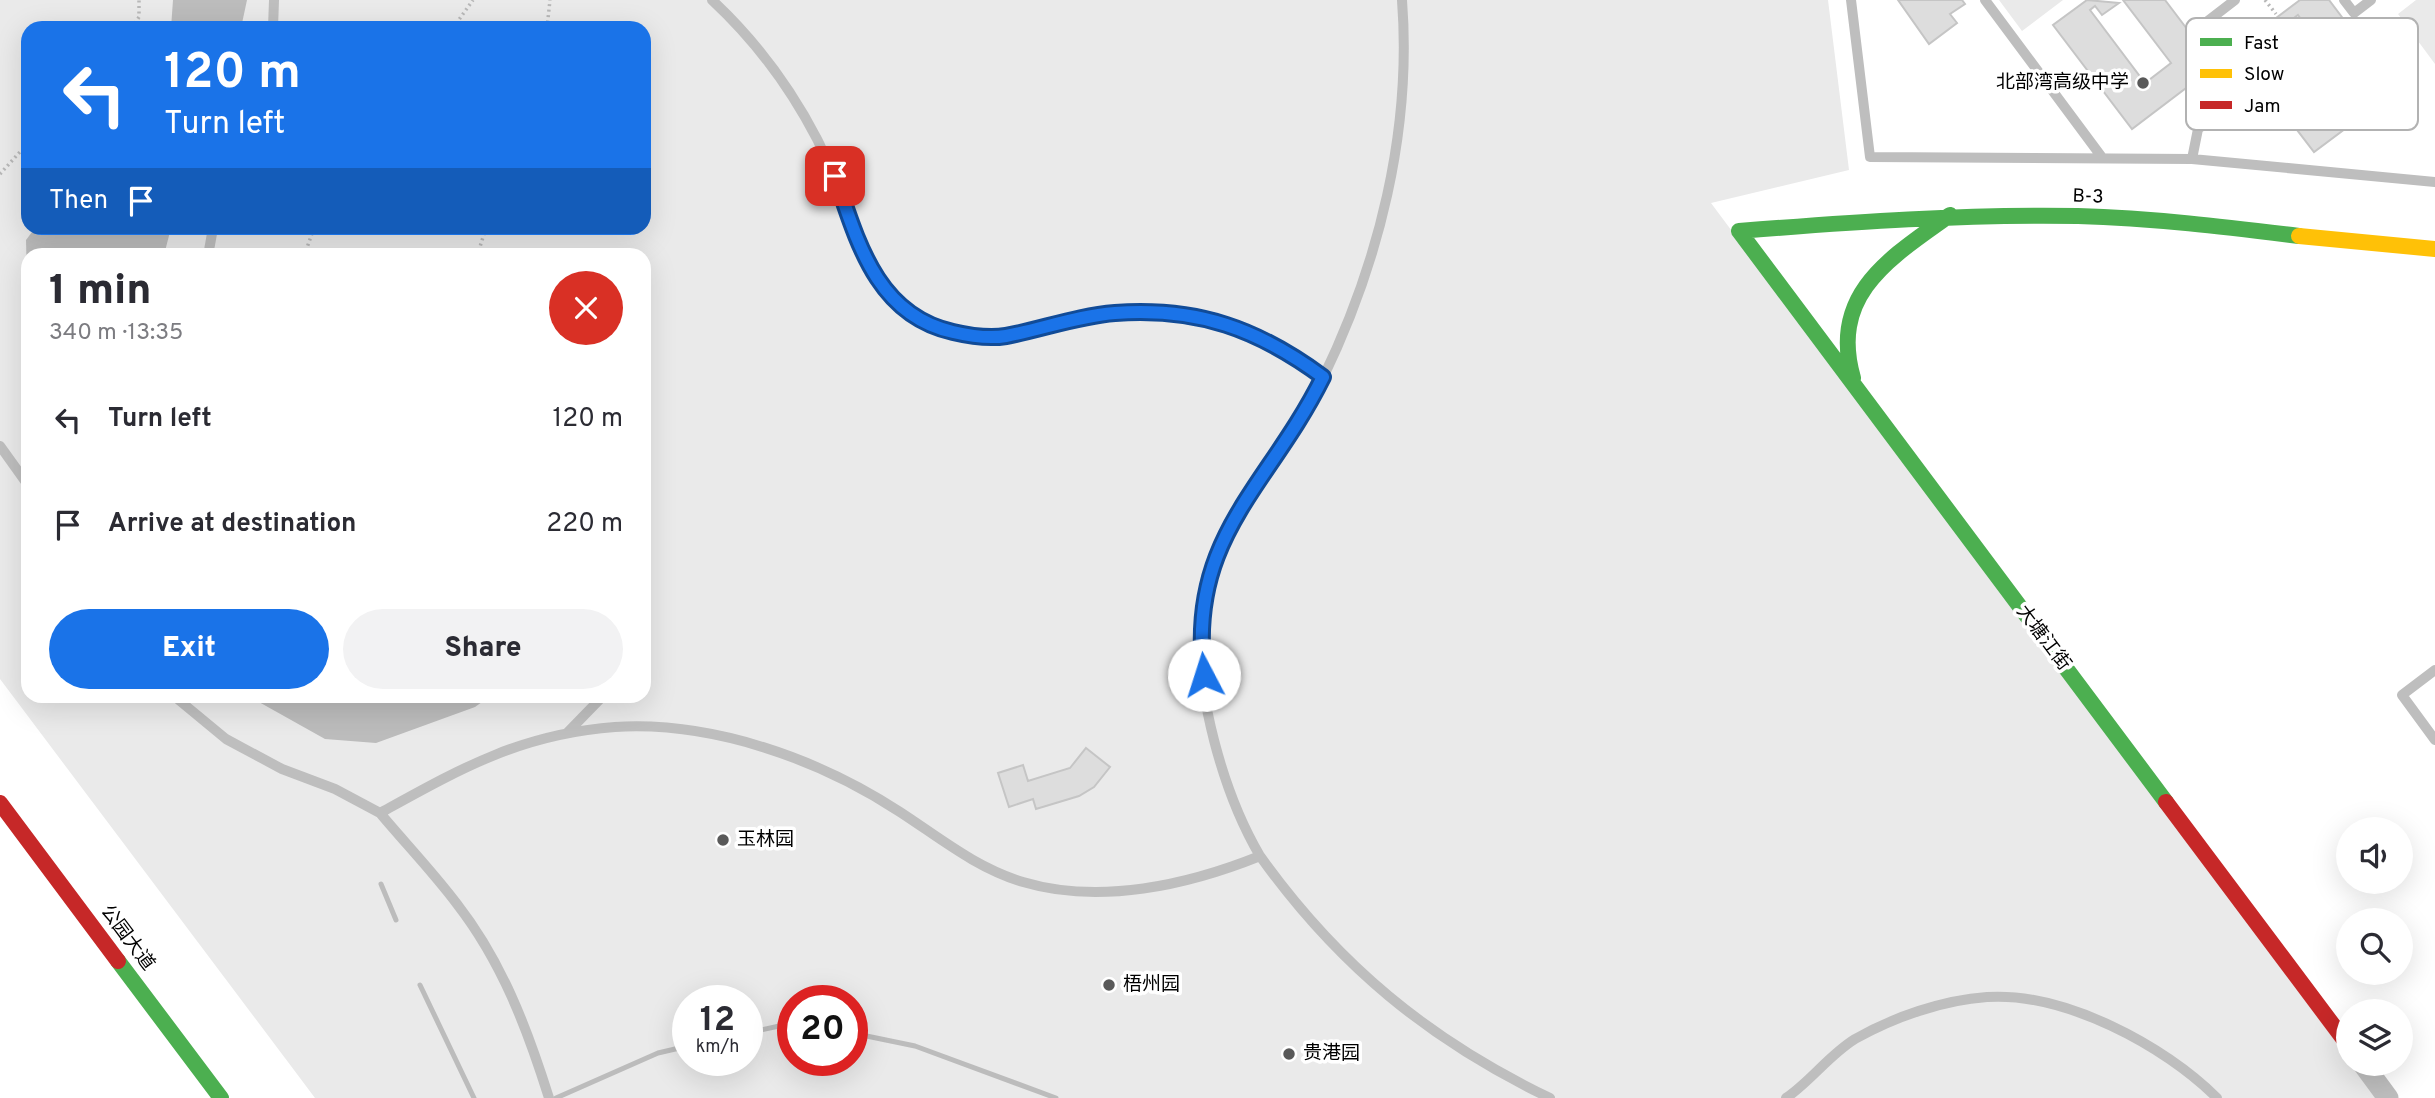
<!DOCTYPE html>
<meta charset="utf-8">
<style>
:root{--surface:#fff;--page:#f2f2f3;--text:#2b2b33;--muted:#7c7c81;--accent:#1a73e8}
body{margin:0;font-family:Overpass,"Noto Sans SC",sans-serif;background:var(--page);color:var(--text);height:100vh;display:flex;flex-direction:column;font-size:26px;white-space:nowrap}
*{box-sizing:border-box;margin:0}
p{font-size:23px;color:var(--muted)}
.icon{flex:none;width:38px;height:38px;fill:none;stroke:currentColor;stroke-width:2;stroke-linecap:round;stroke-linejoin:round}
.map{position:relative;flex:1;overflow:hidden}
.details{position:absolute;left:21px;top:248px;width:630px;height:455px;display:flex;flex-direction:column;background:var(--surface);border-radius:21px;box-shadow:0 7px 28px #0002}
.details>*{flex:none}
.guide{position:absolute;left:21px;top:21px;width:630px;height:214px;border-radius:21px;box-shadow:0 7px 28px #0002;background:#1a73e8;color:#fff;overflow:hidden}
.buttons{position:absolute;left:2336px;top:817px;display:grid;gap:14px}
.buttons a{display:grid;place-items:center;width:77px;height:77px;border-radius:50%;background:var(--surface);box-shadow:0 7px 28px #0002;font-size:35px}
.speed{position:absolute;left:672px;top:985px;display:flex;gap:14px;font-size:35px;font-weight:700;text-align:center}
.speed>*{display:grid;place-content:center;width:91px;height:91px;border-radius:50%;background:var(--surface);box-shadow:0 7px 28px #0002;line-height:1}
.speed small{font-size:18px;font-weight:400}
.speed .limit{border:10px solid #d22;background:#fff;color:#111}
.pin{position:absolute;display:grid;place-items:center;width:60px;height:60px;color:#fff;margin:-30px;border-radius:14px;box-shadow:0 4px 10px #0006}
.me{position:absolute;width:77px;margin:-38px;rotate:355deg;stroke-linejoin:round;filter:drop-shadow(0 0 5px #0008)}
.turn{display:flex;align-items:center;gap:24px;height:147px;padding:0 28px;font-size:32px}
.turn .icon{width:91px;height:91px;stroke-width:2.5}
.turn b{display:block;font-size:49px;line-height:60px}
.then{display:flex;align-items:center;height:66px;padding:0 28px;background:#0003;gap:14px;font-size:26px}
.round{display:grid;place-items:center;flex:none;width:74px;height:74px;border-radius:37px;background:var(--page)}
.head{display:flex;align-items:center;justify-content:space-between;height:119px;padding:0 28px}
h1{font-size:42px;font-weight:800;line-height:52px}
.button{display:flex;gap:14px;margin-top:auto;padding:14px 28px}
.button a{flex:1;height:80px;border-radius:42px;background:var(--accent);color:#fff;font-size:28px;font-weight:800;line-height:80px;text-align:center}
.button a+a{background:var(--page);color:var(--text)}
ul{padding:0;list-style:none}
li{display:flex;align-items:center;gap:21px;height:105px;padding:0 28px}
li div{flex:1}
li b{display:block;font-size:26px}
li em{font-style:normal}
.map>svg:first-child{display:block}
.green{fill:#eaeaea;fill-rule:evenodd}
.water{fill:#bcbcbc}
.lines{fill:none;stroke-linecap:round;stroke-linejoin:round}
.stream{stroke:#bcbcbc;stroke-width:5}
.building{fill:#ddd;stroke:#c5c5c5;stroke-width:2;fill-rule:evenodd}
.path{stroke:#b8b8b8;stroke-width:3.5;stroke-dasharray:2 3.5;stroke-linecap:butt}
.lane{stroke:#bebebe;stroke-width:10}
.street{stroke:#bebebe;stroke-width:21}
.fast{stroke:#4caf50;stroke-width:16}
.slow{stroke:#ffc107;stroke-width:16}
.jam{stroke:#c62828;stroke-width:16}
.route-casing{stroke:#114b97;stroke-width:18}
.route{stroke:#1a73e8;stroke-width:12}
.poi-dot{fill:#595959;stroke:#fff;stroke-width:2.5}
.labels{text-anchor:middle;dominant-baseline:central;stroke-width:7;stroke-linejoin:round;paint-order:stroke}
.poi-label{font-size:19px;fill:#000;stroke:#fff;text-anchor:start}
.street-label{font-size:19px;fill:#000;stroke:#fff}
.key{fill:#fff;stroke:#b2b2b2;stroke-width:2}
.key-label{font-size:19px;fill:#000}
</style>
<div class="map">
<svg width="2435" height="1098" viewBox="0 0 2435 1098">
<rect width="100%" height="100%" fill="#fff"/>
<path class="green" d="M0 0H1828L1849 170 1711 203 2348 1058V1064H2353L2378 1098H315L0 679ZM28 28H644V228H28ZM28 256H644V696H28ZM688 1001H747V1060H688ZM793 1001H852V1060H793Z
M1999 0H2063L2022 31Z
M2416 0H2435V64L2398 14Z"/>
<path class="water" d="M173 0H247L241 28H171Z
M35 228H171L164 255 28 256V325L26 240Z
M250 697H489L475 707 376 743 325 739Z"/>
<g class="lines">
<path class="stream" d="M381 884 396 920
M420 985 474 1098
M747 1033 793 1023
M852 1033 915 1046 1056 1098
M556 1098 658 1053 688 1046"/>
</g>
<path class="building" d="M1898 0H1962L1965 4 1950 14 1957 23 1929 44Z
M2087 0 2119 3 2102 15 2095 6 2090 10 2145 83 2171 63 2123 0H2165L2215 66 2132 129 2053 25Z
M2300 0H2329L2397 90 2314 152 2235 49ZM2298 15 2353 88 2327 108 2272 35 2277 31 2284 40 2301 27 2294 18Z
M1086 748 1110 767 1094 787 1079 796 1036 809 1033 799 1009 807 998 773 1023 765 1028 781 1070 768Z"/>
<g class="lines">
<path class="path" d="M2265 0 2276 14
M132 28 139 17V0
M453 28 473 0
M547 28 550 0
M0 174 28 143
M304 256 314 228
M477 256 486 228"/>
<path class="lane" d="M712 0C755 40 790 87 817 139 846 195 856 284 915 317 982 356 1023 325 1089 316 1183 303 1248 322 1323 377
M1851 0 1870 157 2192 159 2435 182
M1985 0 2101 156
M2344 0 2354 13 2371 0
M273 28 274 0
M2192 159 2198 129 2248 90 2200 27 2235 0
M208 256 213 228
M0 446 28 485
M2435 670 2402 695 2435 740
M174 696 226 739 282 769 335 789 380 813C460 769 520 734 615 727 713 721 819 759 900 812 940 838 976 868 1023 882 1100 905 1188 885 1260 856 1223 793 1195 692 1200 618 1203 587 1215 554 1228 527 1237 508 1252 491 1264 474 1285 444 1306 413 1322 380 1379 263 1412 131 1402 0
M567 733 603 696
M380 813C405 843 433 872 457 904 502 962 527 1028 549 1098
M1260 856C1338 965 1429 1040 1550 1098
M1786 1098C1811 1081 1829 1055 1855 1039 1894 1017 1943 1000 1987 997 2064 992 2164 1045 2217 1098"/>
<path class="street" d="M2363 1064 2388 1098"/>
<path class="fast" d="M1739 231 2166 802
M1739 231C1852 222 1965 214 2078 216 2152 218 2226 227 2299 236
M1853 378C1829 294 1890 258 1950 215
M118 961 221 1098"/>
<path class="slow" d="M2299 236 2435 249"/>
<path class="jam" d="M2166 802 2348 1045
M0 803 118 961"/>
</g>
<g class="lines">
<defs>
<path id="route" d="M835 176C857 240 876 315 953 332 970 336 988 339 1006 336 1043 329 1077 316 1115 313 1198 307 1258 329 1323 377 1268 488 1187 537 1204 675"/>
</defs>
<use href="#route" class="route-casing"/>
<use href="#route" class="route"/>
</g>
<g class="poi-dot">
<circle cx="2143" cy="83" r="7"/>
<circle cx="723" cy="840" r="7"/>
<circle cx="1109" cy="985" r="7"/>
<circle cx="1289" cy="1054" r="7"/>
</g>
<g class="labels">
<g class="poi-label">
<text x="2129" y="83" text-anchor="end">北部湾高级中学</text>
<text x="737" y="840">玉林园</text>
<text x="1123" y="985">梧州园</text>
<text x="1303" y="1054">贵港园</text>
</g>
<g class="street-label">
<text transform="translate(2088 197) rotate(2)">B-3</text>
<text transform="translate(2043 638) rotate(53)">大塘江街</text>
<text transform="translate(127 938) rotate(53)">公园大道</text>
</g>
</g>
<rect x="2186" y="18" width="232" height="112" rx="10" class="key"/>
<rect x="2200" y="38" width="32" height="8" fill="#4caf50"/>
<rect x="2200" y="69" width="32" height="9" fill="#ffc107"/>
<rect x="2200" y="101" width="32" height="8" fill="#c62828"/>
<g class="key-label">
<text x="2244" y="49">Fast</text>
<text x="2244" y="80">Slow</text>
<text x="2244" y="112">Jam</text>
</g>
</svg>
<div class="buttons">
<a><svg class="icon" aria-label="sound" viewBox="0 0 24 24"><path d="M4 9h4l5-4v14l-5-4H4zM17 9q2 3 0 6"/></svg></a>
<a><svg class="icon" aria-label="search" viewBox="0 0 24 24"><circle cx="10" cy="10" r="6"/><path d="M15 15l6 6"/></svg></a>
<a><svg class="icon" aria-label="layers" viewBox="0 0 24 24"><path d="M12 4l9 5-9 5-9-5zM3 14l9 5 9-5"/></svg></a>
</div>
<div class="speed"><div>12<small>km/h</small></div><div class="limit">20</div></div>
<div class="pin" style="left:835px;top:176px;background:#d93025"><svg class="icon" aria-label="arrive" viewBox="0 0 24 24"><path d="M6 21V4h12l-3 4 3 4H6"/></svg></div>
<svg class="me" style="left:1204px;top:675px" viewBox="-20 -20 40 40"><circle r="19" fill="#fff"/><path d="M0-13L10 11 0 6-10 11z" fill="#1a73e8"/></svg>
<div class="guide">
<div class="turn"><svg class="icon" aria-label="left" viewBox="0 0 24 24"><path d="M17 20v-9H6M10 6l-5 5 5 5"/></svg><div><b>120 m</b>Turn left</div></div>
<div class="then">Then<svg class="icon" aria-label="arrive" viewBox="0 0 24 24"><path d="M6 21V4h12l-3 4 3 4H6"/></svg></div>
</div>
<section class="details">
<div class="head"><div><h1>1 min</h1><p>340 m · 13:35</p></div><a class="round" style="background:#d93025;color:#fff"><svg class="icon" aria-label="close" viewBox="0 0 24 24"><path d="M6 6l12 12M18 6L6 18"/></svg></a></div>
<ul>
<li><svg class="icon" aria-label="left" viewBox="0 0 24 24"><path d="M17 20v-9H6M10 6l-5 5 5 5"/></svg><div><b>Turn left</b></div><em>120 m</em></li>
<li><svg class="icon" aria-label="arrive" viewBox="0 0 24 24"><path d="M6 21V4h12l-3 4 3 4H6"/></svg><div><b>Arrive at destination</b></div><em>220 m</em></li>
</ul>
<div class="button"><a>Exit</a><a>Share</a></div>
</section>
</div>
